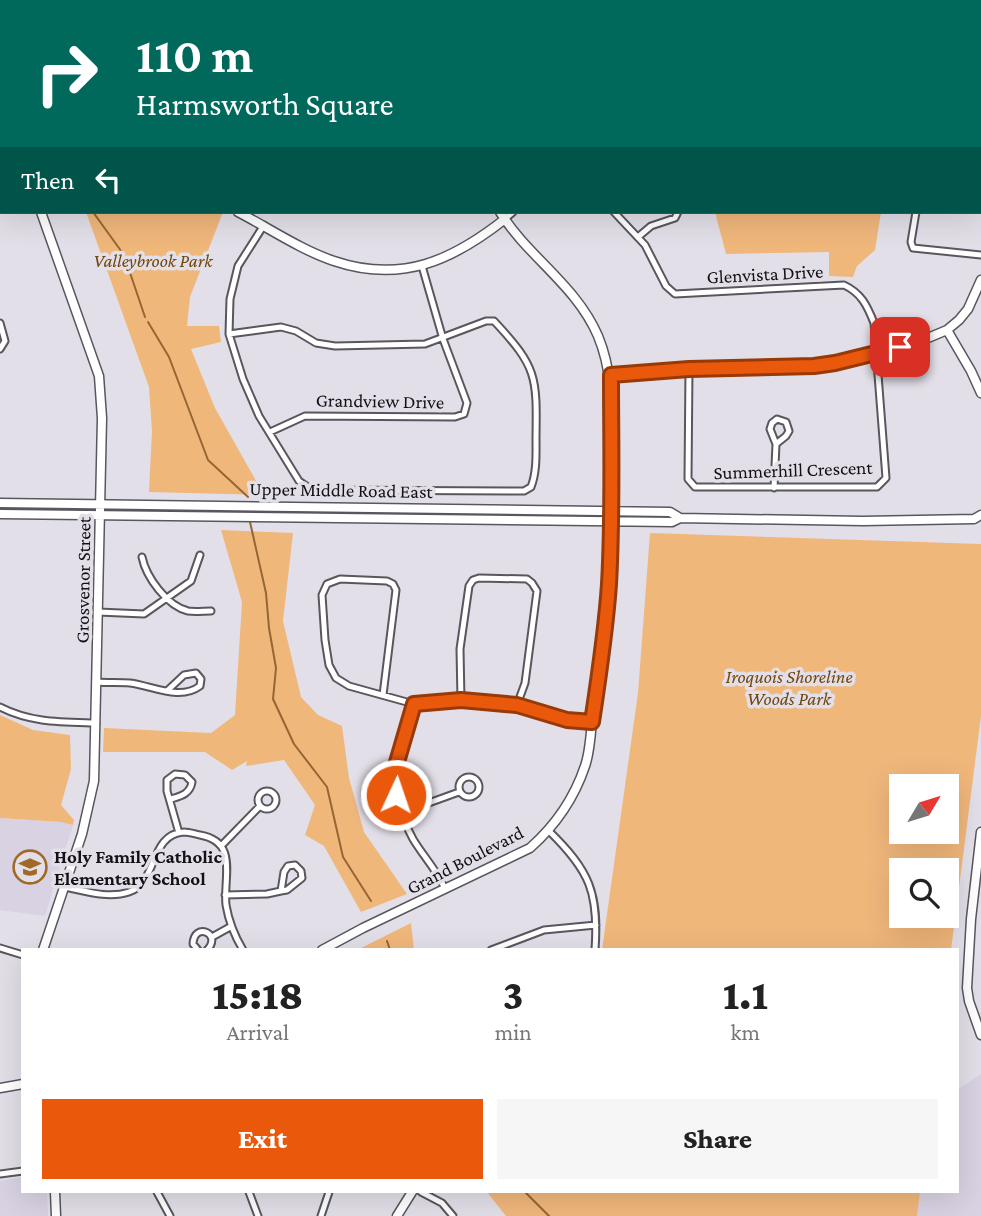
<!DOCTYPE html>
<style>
:root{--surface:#fff;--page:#f6f6f6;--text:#222;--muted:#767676;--accent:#ea580c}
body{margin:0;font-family:"Crimson Pro",serif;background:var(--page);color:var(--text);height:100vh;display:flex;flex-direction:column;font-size:26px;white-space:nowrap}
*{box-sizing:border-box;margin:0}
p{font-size:23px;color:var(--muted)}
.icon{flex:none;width:38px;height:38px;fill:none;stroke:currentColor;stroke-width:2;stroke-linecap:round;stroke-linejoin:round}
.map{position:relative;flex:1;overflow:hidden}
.panel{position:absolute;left:21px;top:948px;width:938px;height:245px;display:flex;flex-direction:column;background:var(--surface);border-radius:0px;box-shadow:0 7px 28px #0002}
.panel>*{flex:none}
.banner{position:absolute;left:0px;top:0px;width:982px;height:214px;box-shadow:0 7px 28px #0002;background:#00695c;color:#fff;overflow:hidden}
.needle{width:46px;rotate:52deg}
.controls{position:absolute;left:889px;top:774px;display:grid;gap:14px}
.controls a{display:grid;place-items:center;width:70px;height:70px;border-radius:0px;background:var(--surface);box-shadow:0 7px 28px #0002;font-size:35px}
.pin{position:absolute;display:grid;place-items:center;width:60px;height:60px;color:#fff;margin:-30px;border-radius:14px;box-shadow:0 4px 10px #0006}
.me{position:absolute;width:77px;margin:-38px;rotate:3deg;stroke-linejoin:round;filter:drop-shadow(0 0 5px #0008)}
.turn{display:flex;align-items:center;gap:24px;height:147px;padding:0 21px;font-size:32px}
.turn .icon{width:91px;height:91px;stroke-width:2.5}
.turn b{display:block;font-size:49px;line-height:60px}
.then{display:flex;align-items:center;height:66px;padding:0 21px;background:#0003;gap:14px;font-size:26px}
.eta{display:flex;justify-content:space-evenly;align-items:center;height:119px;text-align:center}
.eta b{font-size:42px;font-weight:800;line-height:49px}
.primary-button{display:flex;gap:14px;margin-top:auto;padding:14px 21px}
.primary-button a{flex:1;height:80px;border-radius:0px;background:var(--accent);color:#fff;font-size:28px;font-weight:800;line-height:80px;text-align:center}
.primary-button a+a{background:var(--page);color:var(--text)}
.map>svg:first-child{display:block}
.built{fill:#d8d2e2}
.green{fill:#f0b77b;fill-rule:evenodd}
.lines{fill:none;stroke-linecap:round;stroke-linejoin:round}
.stream{stroke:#956633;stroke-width:2}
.street-casing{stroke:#59565e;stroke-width:9}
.secondary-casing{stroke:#59565e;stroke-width:11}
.street{stroke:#fff;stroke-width:5}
.secondary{stroke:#fff;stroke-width:8}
.route-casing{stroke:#983908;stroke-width:18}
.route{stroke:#ea580c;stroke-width:12}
.labels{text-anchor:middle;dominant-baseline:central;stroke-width:7;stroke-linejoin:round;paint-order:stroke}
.park-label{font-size:19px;font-style:italic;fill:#72460c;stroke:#e2dfe8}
.street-label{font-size:19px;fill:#121114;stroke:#e2dfe8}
.poi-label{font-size:19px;font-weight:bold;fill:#121114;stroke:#e2dfe8;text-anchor:start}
</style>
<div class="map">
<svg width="981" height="1216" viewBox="0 0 981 1216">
<rect width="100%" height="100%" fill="#e2dfe8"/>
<path class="built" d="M0 818 61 822 73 825 45 916 0 910Z
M981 1074V1216H917L920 1192H957V1090Z
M23 1177V1192H47L48 1216H0V1181Z"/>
<path class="green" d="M86 212H223L190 297 187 326H219L221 342 191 349 215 408 264 495 149 492 152 431 149 387Z
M715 212H881L875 250 857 266 853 277 829 276V252L726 254Z
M221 530 293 533 283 621 301 697 318 715 342 726 349 778 364 832 407 894 361 912 324 846 305 835 315 805 284 760 246 766 247 761 232 770 205 752H103L104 728 211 733 235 715 242 602Z
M650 533 981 544V716L951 950H602L638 693ZM901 786H947V831H901ZM901 870H947V915H901Z
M0 715 33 730 70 735 71 769 61 805 74 820 73 825 61 822 0 818Z
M411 923 414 950H357Z
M487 1192H920L917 1216H506Z"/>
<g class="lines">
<path class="stream" d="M93 212 124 255 145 317
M148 322 169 357 208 460 248 497
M250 522 266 593 269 628 276 668 273 699 294 744 327 787 343 857 371 901
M387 941 390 950
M525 1192 549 1216"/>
<defs>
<path id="street" d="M128 2 129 0
M928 2V0
M980 25H981
M980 156H981
M614 212 645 245 666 286 675 294 844 285C861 293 867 305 874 323L886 478 877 487H695L688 479 689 369
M916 212 911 242 913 248 981 255
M505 219 513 212
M638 237 651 226 675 218 678 212
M0 323 5 341 0 349
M229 334 281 327 296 331 316 343 335 346 425 344 486 321H494C537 367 537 376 536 438 536 454 537 472 531 487L524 491 312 490 299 481 259 416 243 379 229 334 230 299 238 266 264 225
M777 419 786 422 789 431 786 436 776 444 770 429 772 423Z
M270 432 305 416 455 417 464 414 467 403 443 339 422 266
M774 488 776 444
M142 557C146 577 167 606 188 611 195 612 204 611 211 611
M98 612 144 614 191 581 200 555
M97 682C108 683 119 682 130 683 153 686 180 701 200 686L201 679 196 673 184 675 168 690
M383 695 396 590 393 584 387 581 340 579 327 584 322 595 325 640 329 665 336 678 349 686 414 704 461 700 494 702 517 705 567 720 591 722
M461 700 460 649 469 586 473 580 479 578 527 579 532 583 537 591 525 683 517 705
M414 704C399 758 384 785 413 839 423 856 437 870 445 889
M0 707C31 723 62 722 96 723
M459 787a10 10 0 1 1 20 0a10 10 0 1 1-20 0Z
M258 800a9 9 0 1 1 18 0a9 9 0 1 1-18 0Z
M171 799C181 796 190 794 192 782L185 775 175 774 167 780V791L179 833
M401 813 459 792
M549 831C590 871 599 893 595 950
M222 845 260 806
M295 865 301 871 302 878 287 890 281 891 284 872 288 866Z
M65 887C85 891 108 899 129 892 158 883 149 834 184 832 189 832 195 834 200 835 239 842 223 877 226 905 229 923 234 935 243 950
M225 895 267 894 281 891
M212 937 230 927
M0 948 23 955
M198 950 193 944C194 921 223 934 207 950
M491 950 544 930 596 925
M0 1174 23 1171
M157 1192 170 1216
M249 1192 258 1216
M421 1192 442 1203 453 1216
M321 1216 329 1192"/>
<path id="secondary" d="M321 0 327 2
M47 2V0
M493 2V0
M559 2 565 0
M0 184H2
M41 212 99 376 102 418 94 781 82 834 43 950
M238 212C269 228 301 250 334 261 402 284 453 260 505 219
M947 330 971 371 981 393
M611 375 689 369 814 366 877 353 916 343 947 330 959 320 968 309 981 280
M0 503 670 512 680 518
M0 514 672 522 680 518 863 521 974 519 981 515
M981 832 971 919 967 988 969 1001 981 1035
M322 950 363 928 530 848C556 825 574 799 585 766 591 749 591 727 593 709 607 622 612 538 611 450 611 409 614 375 598 336 576 285 528 257 500 212
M0 1088 23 1084
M55 1192 56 1216
M397 1216 412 1192"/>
</defs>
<use href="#street" class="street-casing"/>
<use href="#secondary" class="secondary-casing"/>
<use href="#street" class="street"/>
<use href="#secondary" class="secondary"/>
</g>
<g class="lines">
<defs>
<path id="route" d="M396 795 395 769 414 704 461 700 517 705 567 720 592 722C599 676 606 630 609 584 613 514 611 445 611 375L689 369 814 366 835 363 900 347"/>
</defs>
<use href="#route" class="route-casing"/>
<use href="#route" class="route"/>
</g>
<defs>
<symbol id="school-ring" viewBox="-11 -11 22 22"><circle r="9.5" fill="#e2dfe8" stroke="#a16926" stroke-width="1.5"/><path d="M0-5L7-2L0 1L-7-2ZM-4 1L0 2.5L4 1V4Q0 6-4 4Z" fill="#a16926"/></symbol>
</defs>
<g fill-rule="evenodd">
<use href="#school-ring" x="11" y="848" width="38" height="38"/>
</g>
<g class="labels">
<g class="park-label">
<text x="153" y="260">Valleybrook Park</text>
<text x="789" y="676">Iroquois Shoreline<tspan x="789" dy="22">Woods Park</tspan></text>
</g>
<g class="street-label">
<text transform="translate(765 274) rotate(-3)">Glenvista Drive</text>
<text transform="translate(380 401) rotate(1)">Grandview Drive</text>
<text transform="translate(793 470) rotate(-2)">Summerhill Crescent</text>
<text transform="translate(341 490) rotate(1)">Upper Middle Road East</text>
<text transform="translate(83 580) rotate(-89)">Grosvenor Street</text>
<text transform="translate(465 860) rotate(-27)">Grand Boulevard</text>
</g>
<g class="poi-label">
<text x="54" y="856">Holy Family Catholic<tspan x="54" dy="22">Elementary School</tspan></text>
</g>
</g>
</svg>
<div class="controls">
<a><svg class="needle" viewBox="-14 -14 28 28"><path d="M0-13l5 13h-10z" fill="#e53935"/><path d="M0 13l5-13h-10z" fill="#767676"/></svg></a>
<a><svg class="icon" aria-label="search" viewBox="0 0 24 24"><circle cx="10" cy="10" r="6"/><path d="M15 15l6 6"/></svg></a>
</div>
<div class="pin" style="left:900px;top:347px;background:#d93025"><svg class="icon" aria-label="arrive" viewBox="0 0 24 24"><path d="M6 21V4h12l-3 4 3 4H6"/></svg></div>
<svg class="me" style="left:396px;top:795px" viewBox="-20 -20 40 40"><circle r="17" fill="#ea580c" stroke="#fff" stroke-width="3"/><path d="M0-11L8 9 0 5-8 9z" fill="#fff"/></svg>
<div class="banner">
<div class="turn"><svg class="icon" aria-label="right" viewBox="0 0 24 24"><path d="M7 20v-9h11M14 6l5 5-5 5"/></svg><div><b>110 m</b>Harmsworth Square</div></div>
<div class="then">Then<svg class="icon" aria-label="left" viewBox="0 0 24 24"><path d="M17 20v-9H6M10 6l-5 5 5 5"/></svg></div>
</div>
<section class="panel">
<div class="eta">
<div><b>15:18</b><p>Arrival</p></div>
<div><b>3</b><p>min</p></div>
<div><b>1.1</b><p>km</p></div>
</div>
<div class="primary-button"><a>Exit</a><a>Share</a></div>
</section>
</div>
